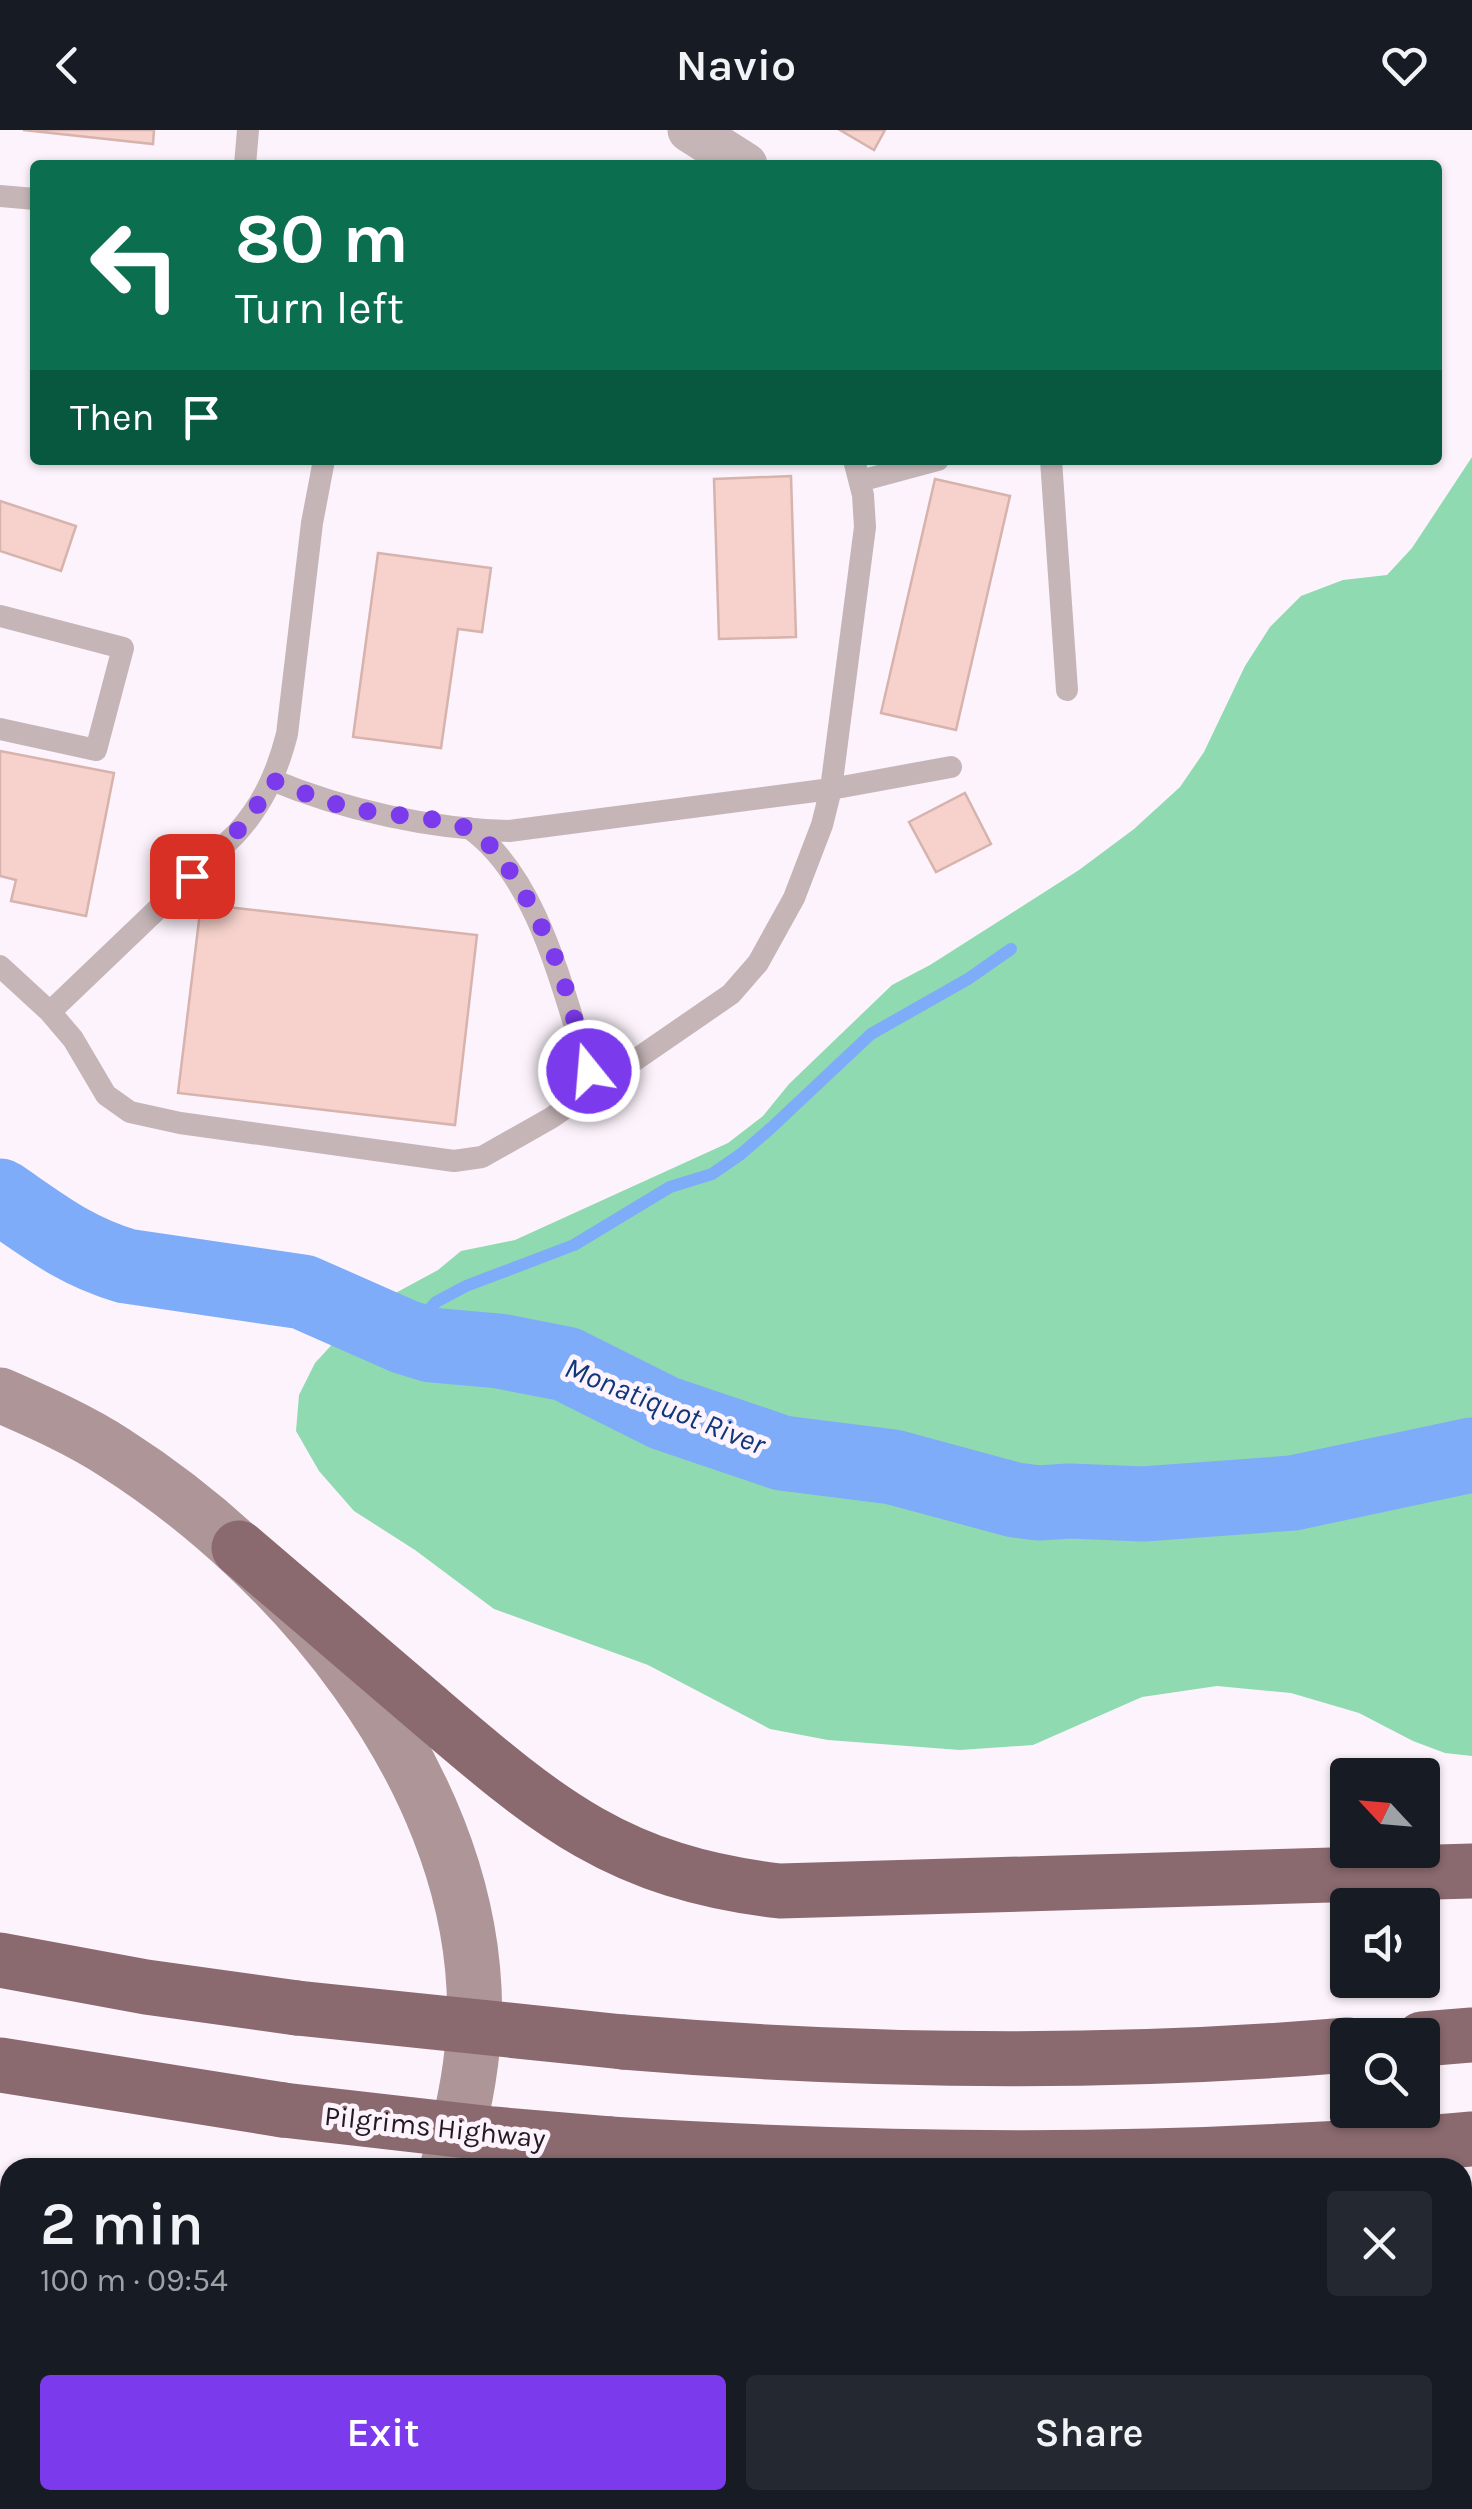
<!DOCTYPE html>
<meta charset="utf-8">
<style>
:root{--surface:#171b24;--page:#242831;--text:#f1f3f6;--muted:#9ea1a6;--accent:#7c3aed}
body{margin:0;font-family:Karla,sans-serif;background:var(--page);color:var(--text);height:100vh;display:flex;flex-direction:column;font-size:38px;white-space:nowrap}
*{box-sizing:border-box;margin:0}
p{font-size:32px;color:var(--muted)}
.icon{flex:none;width:55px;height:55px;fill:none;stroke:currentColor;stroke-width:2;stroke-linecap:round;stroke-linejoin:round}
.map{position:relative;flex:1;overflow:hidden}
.panel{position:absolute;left:0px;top:2028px;width:1472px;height:352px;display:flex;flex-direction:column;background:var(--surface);border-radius:30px 30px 0 0;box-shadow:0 2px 8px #0004}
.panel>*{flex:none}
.hud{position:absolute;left:30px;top:30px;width:1412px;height:305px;border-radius:10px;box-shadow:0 2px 8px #0004;background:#0b6e4f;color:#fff;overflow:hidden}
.needle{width:65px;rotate:296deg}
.buttons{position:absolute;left:1330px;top:1628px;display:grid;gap:20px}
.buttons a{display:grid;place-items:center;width:110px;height:110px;border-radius:10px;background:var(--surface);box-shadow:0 2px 8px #0004;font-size:50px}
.pin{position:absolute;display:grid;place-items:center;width:85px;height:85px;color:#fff;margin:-42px;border-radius:20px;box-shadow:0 5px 15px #0006}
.me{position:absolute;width:110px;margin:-55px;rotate:343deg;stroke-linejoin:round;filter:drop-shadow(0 0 8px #0008)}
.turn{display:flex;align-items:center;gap:35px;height:210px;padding:0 40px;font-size:45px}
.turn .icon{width:130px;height:130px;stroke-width:2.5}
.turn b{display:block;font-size:70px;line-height:85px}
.then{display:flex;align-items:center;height:95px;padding:0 40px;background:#0003;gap:20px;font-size:38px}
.round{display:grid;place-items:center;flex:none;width:105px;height:105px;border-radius:10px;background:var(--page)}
.summary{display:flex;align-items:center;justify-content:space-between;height:170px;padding:0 40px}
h1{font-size:60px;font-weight:600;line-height:75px}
.cta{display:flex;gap:20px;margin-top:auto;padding:20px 40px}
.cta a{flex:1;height:115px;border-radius:10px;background:var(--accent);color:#fff;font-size:40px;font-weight:600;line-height:115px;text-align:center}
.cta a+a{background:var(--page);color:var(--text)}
header{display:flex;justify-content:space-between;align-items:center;height:130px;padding:0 40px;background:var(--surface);font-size:45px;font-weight:600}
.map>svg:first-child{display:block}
.green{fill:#8fdab0}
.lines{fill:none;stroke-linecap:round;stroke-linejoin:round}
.stream{stroke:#7eacf8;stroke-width:12}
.river{stroke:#7eacf8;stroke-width:75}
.building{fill:#f7d2cc;stroke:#d7b3ad;stroke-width:2.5}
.lane{stroke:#c5b5b7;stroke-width:22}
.street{stroke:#c5b5b7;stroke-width:45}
.secondary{stroke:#ad9598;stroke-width:55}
.highway{stroke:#8b6a6f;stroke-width:55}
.highway-bridge{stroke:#8b6a6f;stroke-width:55}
.route{stroke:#7c3aed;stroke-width:18;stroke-dasharray:0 32.4}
.labels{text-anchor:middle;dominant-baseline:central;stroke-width:10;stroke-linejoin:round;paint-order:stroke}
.street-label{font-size:28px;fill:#231a23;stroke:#fdf3fc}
.water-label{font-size:30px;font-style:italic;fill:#0f387a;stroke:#fdf3fc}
</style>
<header><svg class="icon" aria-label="back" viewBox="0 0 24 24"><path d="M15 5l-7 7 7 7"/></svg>Navio<svg class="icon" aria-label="heart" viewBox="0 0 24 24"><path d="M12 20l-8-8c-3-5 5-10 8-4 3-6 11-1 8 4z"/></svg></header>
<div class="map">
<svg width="1472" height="2379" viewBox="0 0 1472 2379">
<rect width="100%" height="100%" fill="#fdf3fc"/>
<path class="green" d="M1472 327V1626L1445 1623 1413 1611 1359 1583 1291 1563 1217 1556 1142 1567 1033 1615 960 1620 828 1610 770 1599 648 1535 494 1479 415 1420 354 1381 319 1341 296 1301 299 1265 315 1233 349 1196 390 1166 438 1140 461 1121 515 1110 728 1013 763 986 789 954 892 855 930 835 1079 740 1134 699 1180 657 1204 622 1245 536 1270 497 1301 466 1343 450 1387 445 1412 418Z
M1472 2280V2379H1342L1343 2370H1462L1463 2281Z"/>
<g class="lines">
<path class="stream" d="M405 1207 436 1172 466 1156 574 1115 670 1057 712 1044 741 1024 771 998 871 904 968 849 1011 819"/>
<path class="river" d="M0 1066C44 1096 75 1121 126 1136L303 1162 405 1207 431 1215 499 1221 566 1234 664 1283 782 1323 893 1337 1015 1370 1039 1373 1070 1371 1143 1374 1293 1363 1472 1325"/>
</g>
<path class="building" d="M23 0H154L153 14Z
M840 0H885L874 20Z
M791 346 796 507 719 509 714 349Z
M935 349 1010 366 956 600 881 583Z
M0 371 76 396 61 441 0 421Z
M378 423 491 438 482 502 458 499 441 618 353 607Z
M0 621 114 643 86 786 11 771 16 750 0 746Z
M965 663 991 714 936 742 909 692Z
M201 774 477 805 455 995 178 963Z"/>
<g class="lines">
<path class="lane" d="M245 35 248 0
M0 66 35 69
M1051 330 1067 560
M860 351 938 330
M0 486 123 518 96 620 0 599
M272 650C344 680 431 699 509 701L831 659 951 637
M469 698C539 747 563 864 589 941L600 956
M0 836 50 882 236 704C263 674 277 643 287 604L312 393 324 330
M50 882 73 909 106 965 130 982 180 993 454 1031 482 1027 551 988 731 864 758 833 794 768 822 695 831 659 865 397 863 365 854 330"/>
<path class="street" d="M690 0 745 35"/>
<path class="secondary" d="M0 1265C39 1282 80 1300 115 1323 292 1436 463 1640 474 1858 477 1918 465 1980 447 2038
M66 2379 96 2370"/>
<path class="highway" d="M239 1418C299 1469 359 1520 418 1571 541 1676 612 1742 780 1761L1472 1741
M0 1830 146 1857 297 1878
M1422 1909 1472 1905
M623 1912C862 1932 1108 1935 1348 1915
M0 1935 283 1980
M610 2014C834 2028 1059 2033 1283 2021 1346 2018 1409 2015 1472 2009
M1462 2140 1472 2138"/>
<path class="highway-bridge" d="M297 1878 623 1912
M283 1980 493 2004 610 2014"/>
</g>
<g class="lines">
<path class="route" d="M192 746 250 688 272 650C301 662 329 674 360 680 394 686 434 686 466 698 501 710 543 796 556 830 570 866 577 904 589 941"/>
</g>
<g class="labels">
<g class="street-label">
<text transform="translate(435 1997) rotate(6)">Pilgrims Highway</text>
</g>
<g class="water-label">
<text transform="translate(665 1276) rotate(22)">Monatiquot River</text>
</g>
</g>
</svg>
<div class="buttons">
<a><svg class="needle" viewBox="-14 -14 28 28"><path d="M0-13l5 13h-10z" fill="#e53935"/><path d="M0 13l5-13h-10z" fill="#9ea1a6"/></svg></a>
<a><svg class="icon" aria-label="sound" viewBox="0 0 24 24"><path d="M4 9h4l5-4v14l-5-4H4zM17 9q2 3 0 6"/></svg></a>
<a><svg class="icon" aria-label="search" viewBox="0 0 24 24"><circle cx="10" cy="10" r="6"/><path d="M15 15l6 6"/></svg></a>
</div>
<div class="pin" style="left:192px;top:746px;background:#d93025"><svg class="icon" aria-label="arrive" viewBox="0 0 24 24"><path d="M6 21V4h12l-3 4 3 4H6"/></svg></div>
<svg class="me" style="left:589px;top:941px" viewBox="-20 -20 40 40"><circle r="17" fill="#7c3aed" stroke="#fff" stroke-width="3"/><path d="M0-11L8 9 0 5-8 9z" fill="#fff"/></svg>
<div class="hud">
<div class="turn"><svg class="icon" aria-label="left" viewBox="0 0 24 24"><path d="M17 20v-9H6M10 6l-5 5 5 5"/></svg><div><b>80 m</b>Turn left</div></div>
<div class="then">Then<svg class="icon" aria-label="arrive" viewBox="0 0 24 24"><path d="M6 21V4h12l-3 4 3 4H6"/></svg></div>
</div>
<section class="panel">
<div class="summary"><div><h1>2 min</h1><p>100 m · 09:54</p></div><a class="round"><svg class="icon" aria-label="close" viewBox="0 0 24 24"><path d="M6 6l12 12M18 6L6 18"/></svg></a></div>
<div class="cta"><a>Exit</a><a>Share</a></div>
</section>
</div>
